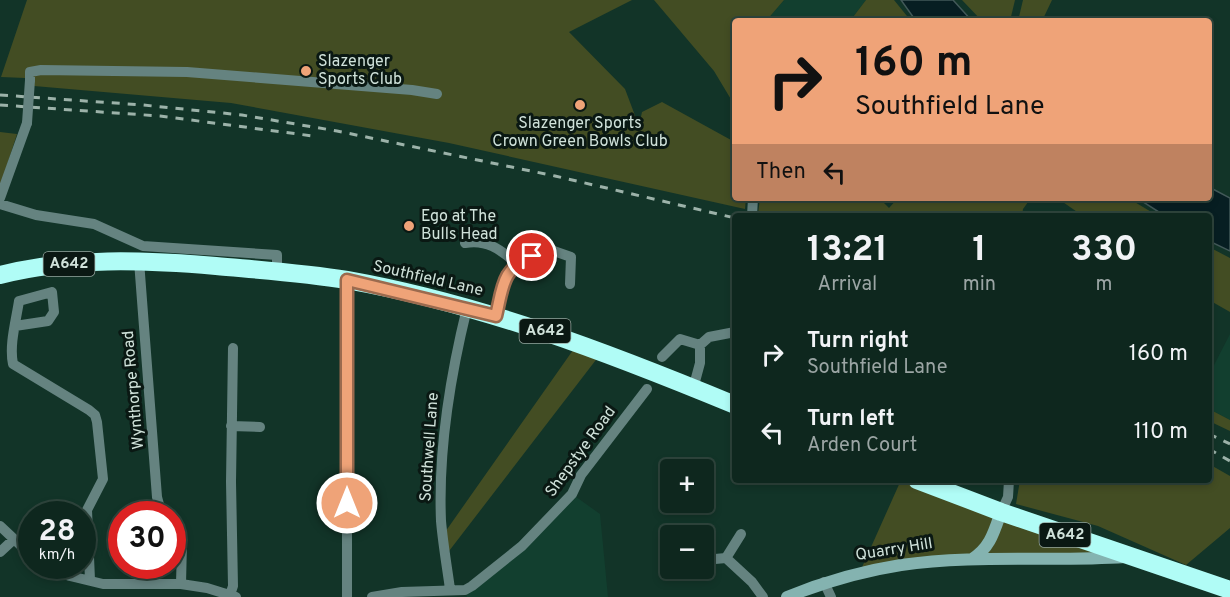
<!DOCTYPE html>
<meta charset="utf-8">
<style>
:root{--surface:#0e271e;--page:#172f27;--text:#f1f3f6;--muted:#9ba5a4;--line:#2e443c}
body{margin:0;font-family:Overpass,sans-serif;background:var(--page);color:var(--text);height:100vh;display:flex;flex-direction:column;font-size:22px;white-space:nowrap}
*{box-sizing:border-box;margin:0}
p{font-size:20px;color:var(--muted)}
.icon{flex:none;width:33px;height:33px;fill:none;stroke:currentColor;stroke-width:2;stroke-linecap:round;stroke-linejoin:round}
.map{position:relative;flex:1;overflow:hidden}
.panel{position:absolute;left:732px;top:213px;width:480px;height:270px;display:flex;flex-direction:column;background:var(--surface);border-radius:6px;box-shadow:0 3px 9px #0003,0 0 0 2px var(--line)}
.panel>*{flex:none}
.guide{position:absolute;left:732px;top:18px;width:480px;height:183px;border-radius:6px;box-shadow:0 3px 9px #0003,0 0 0 2px var(--line);background:#efa378;color:#111;overflow:hidden}
.fabs{position:absolute;left:660px;top:459px;display:grid;gap:12px}
.fabs a{display:grid;place-items:center;width:54px;height:54px;border-radius:6px;background:var(--surface);box-shadow:0 3px 9px #0003,0 0 0 2px var(--line);font-size:30px}
.speed{position:absolute;left:18px;top:501px;display:flex;gap:12px;font-size:30px;font-weight:700;text-align:center}
.speed>*{display:grid;place-content:center;width:78px;height:78px;border-radius:50%;background:var(--surface);box-shadow:0 3px 9px #0003,0 0 0 2px var(--line);line-height:1}
.speed small{font-size:15px;font-weight:400}
.speed .limit{border:9px solid #d22;background:#fff;color:#111}
.pin{position:absolute;display:grid;place-items:center;width:51px;height:51px;color:#fff;margin:-26px;border:3px solid #fff;border-radius:50%;box-shadow:0 2px 6px #0007}
.me{position:absolute;width:66px;margin:-33px;rotate:0deg;stroke-linejoin:round;filter:drop-shadow(0 0 4px #0008)}
.turn{display:flex;align-items:center;gap:21px;height:126px;padding:0 24px;font-size:27px}
.turn .icon{width:78px;height:78px;stroke-width:2.5}
.turn b{display:block;font-size:42px;line-height:51px}
.then{display:flex;align-items:center;height:57px;padding:0 24px;background:#0003;gap:12px;font-size:22px}
.eta{display:flex;justify-content:space-evenly;align-items:center;height:102px;text-align:center}
.eta b{font-size:36px;font-weight:700;line-height:42px}
ul{padding:0;list-style:none}
li{display:flex;align-items:center;gap:18px;height:78px;padding:0 24px}
li div{flex:1}
li b{display:block;font-size:22px}
li em{font-style:normal}
.map>svg:first-child{display:block}
.built{fill:#123f2f}
.green{fill:#434d23}
.water{fill:#071e22;stroke:#435959;stroke-width:1.5}
.lines{fill:none;stroke-linecap:round;stroke-linejoin:round}
.street{stroke:#658380;stroke-width:10}
.secondary{stroke:#84b3b0;stroke-width:12}
.highway{stroke:#b0fcf6;stroke-width:18}
.rail{stroke:#9cb2a9;stroke-width:3;stroke-dasharray:8 8;stroke-linecap:butt}
.street-bridge{stroke:#658380;stroke-width:10}
.route-casing{stroke:#9b6a4e;stroke-width:15}
.route{stroke:#efa378;stroke-width:10}
.poi-dot{fill:#efa378;stroke:#0a1813;stroke-width:2}
.labels{text-anchor:middle;dominant-baseline:central;stroke-width:6;stroke-linejoin:round;paint-order:stroke}
.shield{fill:#0a1813;stroke:#95a59e;stroke-width:1.5}
.shield-label{font-size:15px;font-weight:bold;fill:#d0e2da}
.poi-label{font-size:16px;fill:#d0e2da;stroke:#0a1813;text-anchor:start}
.street-label{font-size:16px;fill:#d0e2da;stroke:#0a1813}
</style>
<div class="map">
<svg width="1230" height="597" viewBox="0 0 1230 597">
<rect width="100%" height="100%" fill="#123428"/>
<path class="built" d="M784 0H866L850 21H766Z
M1230 334V420L1209 409V375Z
M572 494 600 514 608 597H467L465 590Z"/>
<path class="green" d="M27 0H632L569 32 625 89 639 126 642 112 662 102 731 140 735 153V198H746L745 209 449 143 231 103 34 86 25 78 1 77Z
M654 0H784L766 21H735V106L714 71Z
M866 0H894L911 21H850Z
M962 0H1015L1010 21H982Z
M1023 0H1052L1042 21H1018Z
M0 132 17 134 0 187Z
M760 198H883L881 200 889 208 898 198H1031L1023 209 1022 216H765L758 214Z
M1057 198H1128L1158 216H1083Z
M1209 247 1230 258V312L1209 300Z
M578 343 602 352 446 555 443 535Z
M1209 409 1230 420V431L1209 421Z
M1209 464 1230 476V528L1186 565 1098 526 1016 504 1020 480H1209Z
M901 480H917L1129 557 971 560 859 574Z"/>
<path class="water" d="M901 0H953L972 21H916Z
M1209 187 1230 198V251L1209 241V216H1165L1137 198H1209Z"/>
<g class="lines">
<path class="street" d="M30 80V72L41 70 187 72 412 90 437 94
M735 118V124
M0 198 27 123
M0 204 36 215 94 224 143 246 277 255V271
M752 216 753 198
M465 243C486 239 500 249 516 263L548 249 571 257 570 284
M139 261 157 497 160 508 165 514
M347 280V597
M496 316 506 274 516 263
M15 326 48 321 54 312 52 292 19 301C16 321 9 345 13 364L89 410 95 415 97 422 103 479 87 510 90 580
M662 357 680 339 700 345
M693 389 700 363V345L709 337 735 332
M231 426 260 427
M1001 512 1008 497 1009 480
M172 523 182 543 181 584
M0 526 32 556
M676 530 678 536
M0 552 13 540
M667 553 670 551
M726 558 741 534
M704 560 726 558 752 582 763 597
M44 566 70 576 103 584H181L207 588 236 597
M824 582 831 597
M450 589C447 567 443 544 441 521 438 449 450 377 467 308
M230 595 233 586 231 482 233 348
M372 597 402 592 465 590 472 586 522 546 572 494 581 475 647 389"/>
<path class="secondary" d="M972 559C990 548 994 532 1001 512
M787 597C824 582 862 571 901 565 975 554 1051 562 1125 557"/>
<path class="highway" d="M0 275C71 257 144 260 216 266 260 270 304 273 347 280 482 304 609 353 735 405
M917 480 1001 512 1230 590"/>
<path class="rail" d="M0 95 143 105 242 115 337 131 555 176 735 218
M0 105 160 116 313 136
M1209 434 1230 444
M1209 449 1230 461"/>
<path class="street-bridge" d="M27 123 30 80"/>
</g>
<g class="lines">
<defs>
<path id="route" d="M347 503V280L496 316C503 286 502 269 532 256"/>
</defs>
<use href="#route" class="route-casing"/>
<use href="#route" class="route"/>
</g>
<g class="poi-dot">
<circle cx="306" cy="71" r="6"/>
<circle cx="580" cy="105" r="6"/>
<circle cx="409" cy="226" r="6"/>
</g>
<g class="labels">
<g class="shield">
<rect x="43.5" y="252" width="51" height="24" rx="4.5"/>
<rect x="519.5" y="319" width="51" height="24" rx="4.5"/>
<rect x="1039.5" y="523" width="51" height="24" rx="4.5"/>
</g>
<g class="shield-label">
<text x="69" y="264">A642</text>
<text x="545" y="331">A642</text>
<text x="1065" y="535">A642</text>
</g>
<g class="poi-label">
<text x="318" y="62">Slazenger<tspan x="318" dy="18">Sports Club</tspan></text>
<text x="580" y="124" text-anchor="middle">Slazenger Sports<tspan x="580" dy="18">Crown Green Bowls Club</tspan></text>
<text x="421" y="217">Ego at The<tspan x="421" dy="18">Bulls Head</tspan></text>
</g>
<g class="street-label">
<text transform="translate(428 279) rotate(13)">Southfield Lane</text>
<text transform="translate(134 390) rotate(-95)">Wynthorpe Road</text>
<text transform="translate(430 447) rotate(-86)">Southwell Lane</text>
<text transform="translate(581 452) rotate(-54)">Shepstye Road</text>
<text transform="translate(894 550) rotate(-9)">Quarry Hill</text>
</g>
</g>
</svg>
<div class="fabs">
<a>+</a>
<a>−</a>
</div>
<div class="speed"><div>28<small>km/h</small></div><div class="limit">30</div></div>
<div class="pin" style="left:532px;top:256px;background:#d93025"><svg class="icon" aria-label="arrive" viewBox="0 0 24 24"><path d="M6 21V4h12l-3 4 3 4H6"/></svg></div>
<svg class="me" style="left:347px;top:503px" viewBox="-20 -20 40 40"><circle r="17" fill="#efa378" stroke="#fff" stroke-width="3"/><path d="M0-11L8 9 0 5-8 9z" fill="#fff"/></svg>
<div class="guide">
<div class="turn"><svg class="icon" aria-label="right" viewBox="0 0 24 24"><path d="M7 20v-9h11M14 6l5 5-5 5"/></svg><div><b>160 m</b>Southfield Lane</div></div>
<div class="then">Then<svg class="icon" aria-label="left" viewBox="0 0 24 24"><path d="M17 20v-9H6M10 6l-5 5 5 5"/></svg></div>
</div>
<section class="panel">
<div class="eta">
<div><b>13:21</b><p>Arrival</p></div>
<div><b>1</b><p>min</p></div>
<div><b>330</b><p>m</p></div>
</div>
<ul>
<li><svg class="icon" aria-label="right" viewBox="0 0 24 24"><path d="M7 20v-9h11M14 6l5 5-5 5"/></svg><div><b>Turn right</b><p>Southfield Lane</p></div><em>160 m</em></li>
<li><svg class="icon" aria-label="left" viewBox="0 0 24 24"><path d="M17 20v-9H6M10 6l-5 5 5 5"/></svg><div><b>Turn left</b><p>Arden Court</p></div><em>110 m</em></li>
</ul>
</section>
</div>
